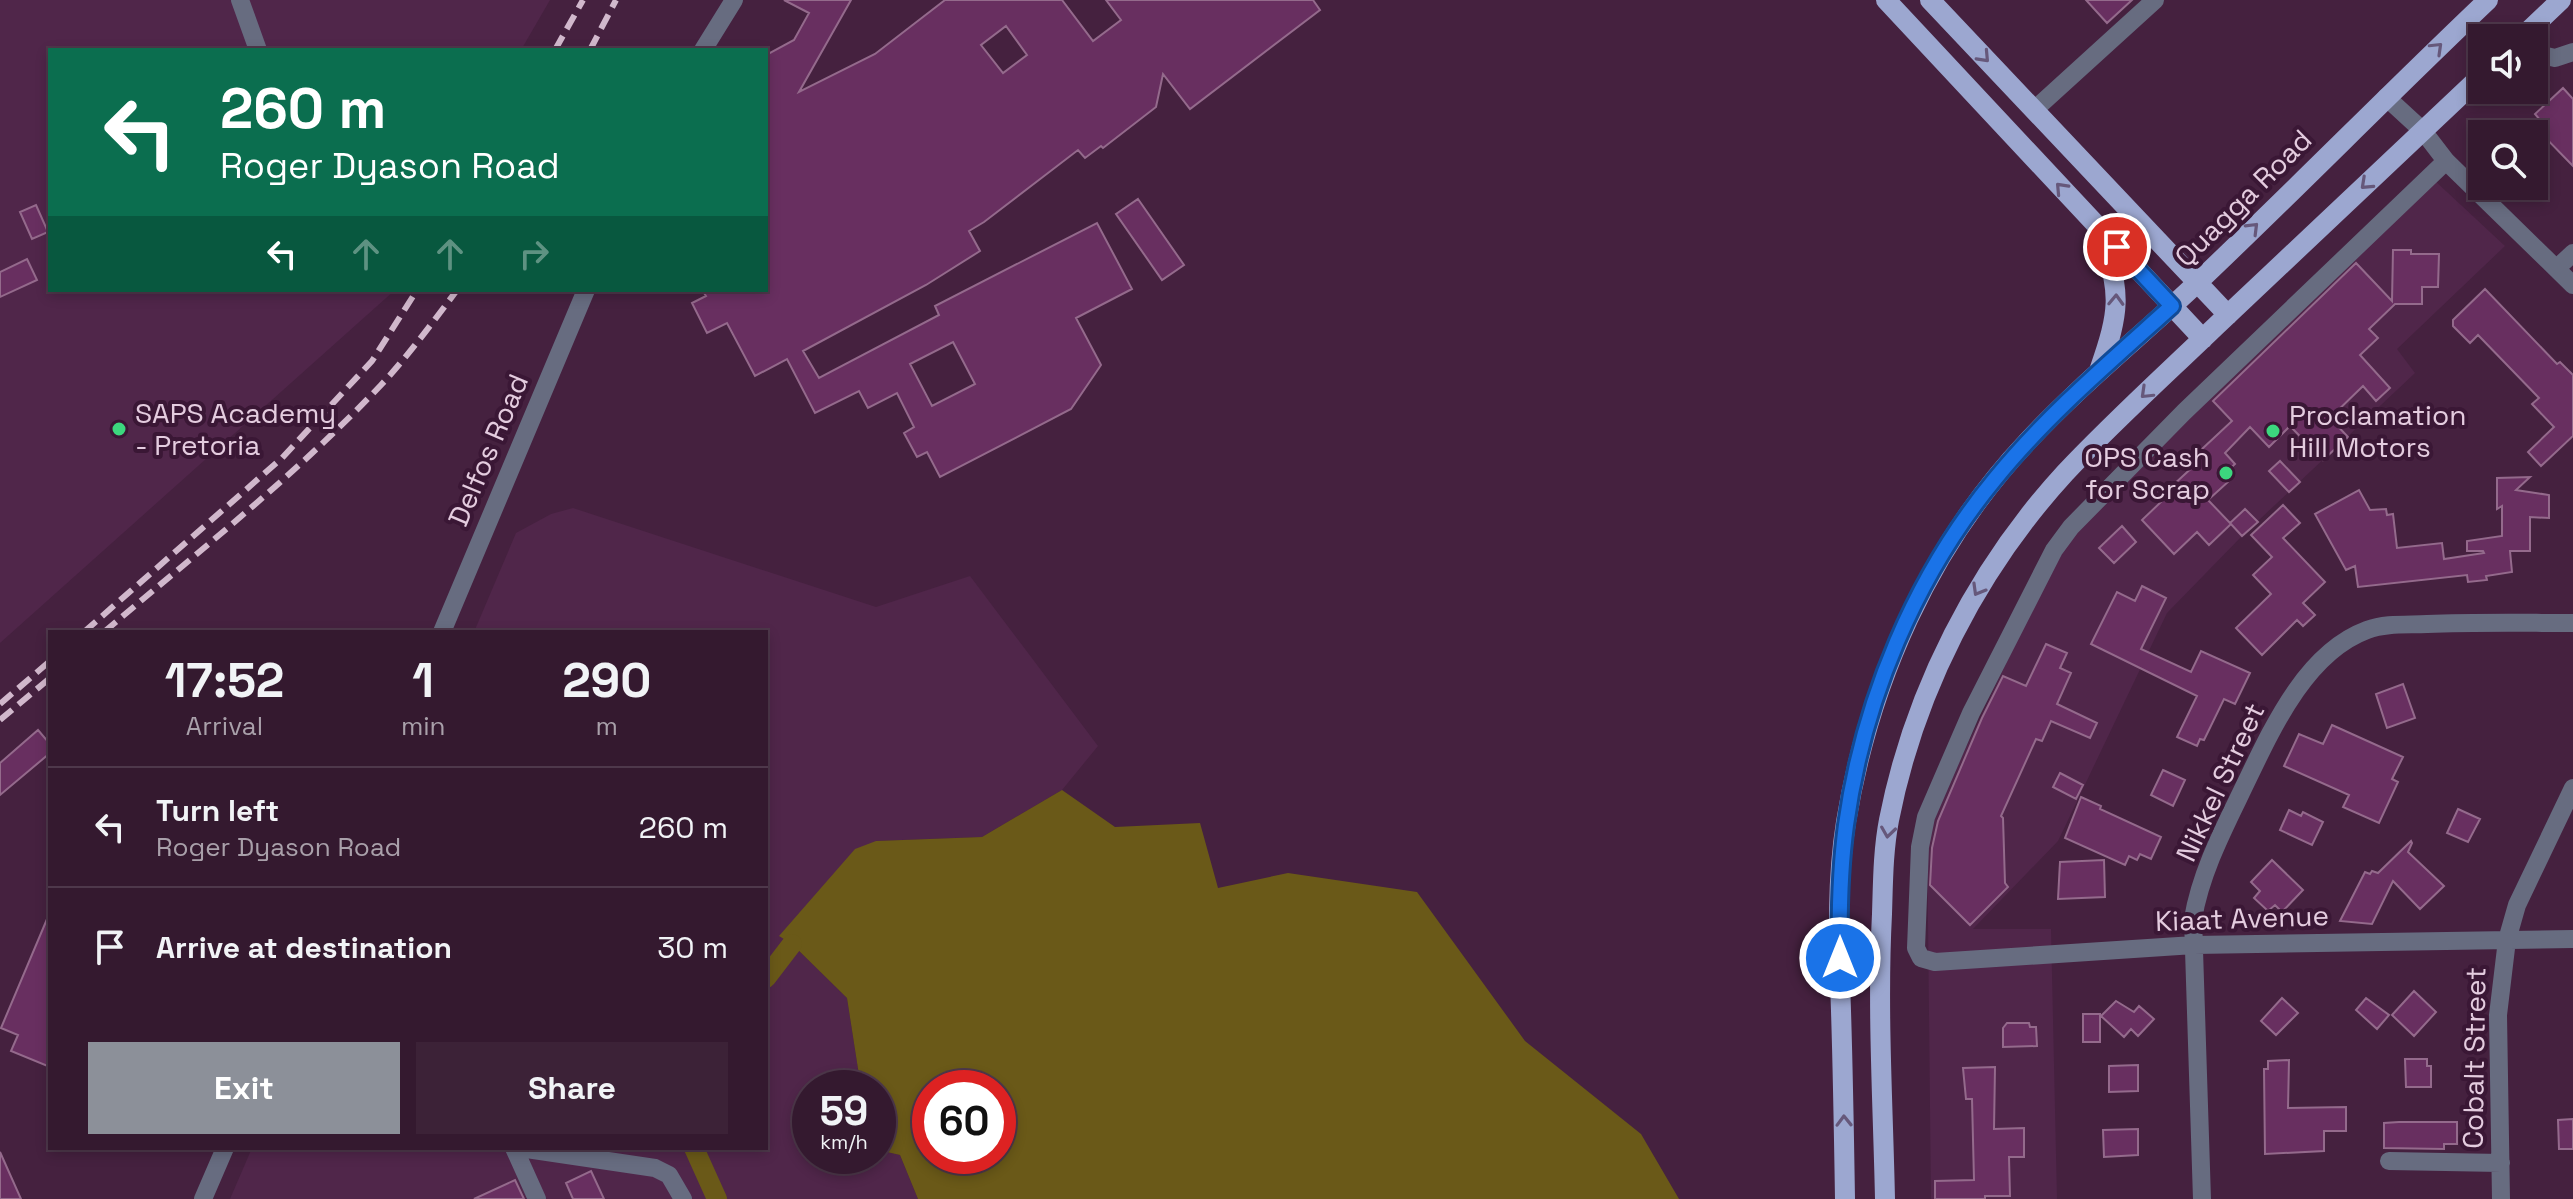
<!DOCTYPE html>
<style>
:root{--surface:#34192f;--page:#3c2237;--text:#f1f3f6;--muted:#a9a0aa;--line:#4e384b;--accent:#8c9099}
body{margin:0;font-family:"Space Grotesk",sans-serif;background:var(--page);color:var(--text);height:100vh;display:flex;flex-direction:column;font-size:30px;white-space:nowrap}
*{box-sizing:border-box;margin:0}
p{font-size:26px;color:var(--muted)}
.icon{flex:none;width:44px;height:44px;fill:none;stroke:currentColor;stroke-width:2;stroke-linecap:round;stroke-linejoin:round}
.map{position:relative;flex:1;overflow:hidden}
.panel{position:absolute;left:48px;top:630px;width:720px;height:520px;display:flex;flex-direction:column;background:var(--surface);border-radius:0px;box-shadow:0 4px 12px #0003,0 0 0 2px var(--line)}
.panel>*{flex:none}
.guide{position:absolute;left:48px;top:48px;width:720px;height:244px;border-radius:0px;box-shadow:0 4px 12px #0003,0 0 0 2px var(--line);background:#0b6e4f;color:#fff;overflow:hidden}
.controls{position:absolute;left:2468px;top:24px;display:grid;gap:16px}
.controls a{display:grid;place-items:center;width:80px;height:80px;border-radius:0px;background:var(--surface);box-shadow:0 4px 12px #0003,0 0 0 2px var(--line);font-size:40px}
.speed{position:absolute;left:792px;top:1070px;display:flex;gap:16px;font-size:40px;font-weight:700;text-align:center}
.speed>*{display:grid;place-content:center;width:104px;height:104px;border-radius:50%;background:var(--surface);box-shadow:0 4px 12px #0003,0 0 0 2px var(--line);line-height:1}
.speed small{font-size:20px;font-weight:400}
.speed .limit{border:12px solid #d22;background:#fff;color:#111}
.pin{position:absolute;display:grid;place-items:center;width:68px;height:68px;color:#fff;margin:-34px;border:4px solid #fff;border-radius:50%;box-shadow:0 2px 8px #0007}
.me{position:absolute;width:88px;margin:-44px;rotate:0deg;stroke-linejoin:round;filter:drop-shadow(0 0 6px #0008)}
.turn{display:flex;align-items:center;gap:28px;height:168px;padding:0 40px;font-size:36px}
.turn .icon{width:104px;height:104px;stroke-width:2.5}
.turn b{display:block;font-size:56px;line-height:68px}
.lanes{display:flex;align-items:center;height:76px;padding:0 40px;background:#0003;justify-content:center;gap:40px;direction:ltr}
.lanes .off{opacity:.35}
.eta{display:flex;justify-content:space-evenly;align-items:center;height:136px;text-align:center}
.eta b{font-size:48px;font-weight:700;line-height:56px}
.cta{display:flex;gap:16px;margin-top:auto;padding:16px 40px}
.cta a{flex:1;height:92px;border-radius:0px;background:var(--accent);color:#fff;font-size:32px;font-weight:700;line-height:92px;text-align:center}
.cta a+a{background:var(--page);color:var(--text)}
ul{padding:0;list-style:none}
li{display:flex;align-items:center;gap:24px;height:120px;padding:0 40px;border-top:2px solid var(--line)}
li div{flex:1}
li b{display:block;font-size:30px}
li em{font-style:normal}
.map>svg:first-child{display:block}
.built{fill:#50264a}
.water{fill:#6a5918;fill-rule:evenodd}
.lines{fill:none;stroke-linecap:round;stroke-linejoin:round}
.canal{stroke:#6a5918;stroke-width:20}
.building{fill:#682f60;stroke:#946a8c;stroke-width:2;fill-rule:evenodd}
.minor{stroke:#676c80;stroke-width:18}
.major{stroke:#9ca7d0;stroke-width:20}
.rail{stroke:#d1b8cc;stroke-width:6;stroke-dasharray:16 8;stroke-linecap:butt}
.oneway{stroke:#66587b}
.route-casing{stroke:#114b97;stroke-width:20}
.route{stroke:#1a73e8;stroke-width:14}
.poi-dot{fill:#3cd77e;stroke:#3a1735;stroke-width:3}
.labels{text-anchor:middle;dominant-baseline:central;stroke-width:8;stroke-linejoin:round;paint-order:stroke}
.street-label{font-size:28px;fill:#e4ccdf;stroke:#3a1735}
.poi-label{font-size:28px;fill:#e4ccdf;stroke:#3a1735;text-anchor:start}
</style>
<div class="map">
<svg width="2573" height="1199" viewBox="0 0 2573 1199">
<rect width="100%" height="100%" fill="#45213f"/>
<path class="built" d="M0 0H550L521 50H50V290H395L0 643Z
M2433 179 2505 246 2397 349 2415 373 2242 536 2167 613 2058 841 1973 929H2051L2057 1199H1931L1927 829 2068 534Z
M573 508 876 607 970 576 1098 746 1062 790 982 837 876 841 780 936 792 944 847 998 861 1088H810V1156H878V1150L900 1155 918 1199H230L252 1148H766V632H474L516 533 551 514Z"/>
<path class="water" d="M1062 790 1115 827 1200 823 1218 888 1288 873 1417 892 1525 1041 1641 1134 1679 1199H918L900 1155 878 1150V1088H861L847 998 792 944 779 936 855 849 876 841 982 837ZM930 1088H998V1156H930Z"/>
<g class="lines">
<path class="canal" d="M766 978 792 944
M694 1148 717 1199"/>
</g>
<path class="building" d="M784 0H851L799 92 875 54 945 0H1062L1093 41 1121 20 1106 0H1313L1320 10 1190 109 1163 74 1156 107 1103 148 1101 146 1085 158 1078 150 984 222 969 231 980 251 926 285 803 351 819 378 939 315 935 306 1097 223 1132 289 1076 318 1101 365 1071 409 940 477 927 452 917 457 904 433 914 427 897 393 868 408 859 391 815 413 787 359 755 376 727 323 707 333 692 303 706 296 702 290H766V55L794 40 809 13ZM1006 26 1027 55 1003 73 981 45ZM953 342 975 384 932 406 910 364Z
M2086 0H2132L2107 23Z
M2563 88 2573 99V166L2535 127 2541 121 2535 114Z
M1138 199 1184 265 1162 280 1116 214Z
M36 205 48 232 32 239 20 212Z
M2393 250H2411V254H2439L2438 287H2422V304H2395L2369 329 2378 338 2360 355 2390 388 2376 401 2363 386 2330 418 2348 437 2323 460 2290 426 2269 447 2250 427 2225 453 2235 464 2223 475 2229 481 2208 500 2231 524 2209 545 2197 532 2174 554 2142 520 2162 501 2159 498 2197 463 2195 460 2203 453 2201 450 2232 421 2213 401 2356 263 2392 301Z
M27 259 37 280 0 297V272Z
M2485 289 2557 364 2560 362 2573 375V436L2541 466 2528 452 2554 427 2532 404 2539 398 2478 335 2470 343 2453 326V320Z
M2280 461 2300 482 2289 492 2269 471Z
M2530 477 2516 490 2549 495V518L2530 517V551H2510L2512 572 2486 576 2487 580 2468 582 2467 575 2358 587 2355 566 2346 570 2315 514 2359 490 2370 510 2386 509 2387 515 2393 514 2397 548 2442 543 2444 559 2484 553 2483 551H2467V541L2502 536V506L2497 509V478Z
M2283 505 2300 523 2283 538 2325 582 2303 603 2315 615 2303 626 2297 620 2262 655 2236 628 2271 594 2253 575 2272 557 2251 535Z
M2245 509 2258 522 2242 536 2230 523Z
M2122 526 2136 542 2114 563 2099 548Z
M2142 586 2166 598 2141 649 2191 672 2201 651 2250 673 2235 704 2224 699 2204 740 2200 739 2197 746 2177 737 2197 696 2091 644 2117 592 2135 601Z
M2046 644 2067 653 2060 668 2071 673 2057 704 2097 723 2090 738 2051 721 2042 741 2036 739 2001 816 2003 818 2005 883 2008 887 1970 925 1930 885 1932 848 1938 821 1982 718 2003 676 2026 686Z
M2403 684 2415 718 2387 728 2376 694Z
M2332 725 2403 757 2392 779 2398 782 2379 823 2343 807 2349 795 2284 766 2299 734 2323 744Z
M38 730 50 744V753L0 795V763Z
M2163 770 2185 780 2173 806 2151 795Z
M2060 773 2083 785 2076 799 2053 787Z
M2081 797 2101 806 2100 809 2161 837 2151 859 2140 854 2137 860 2129 856 2125 865 2065 838Z
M2458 809 2480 819 2468 842 2447 833Z
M2289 810 2301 816 2303 812 2323 822 2312 845 2280 830Z
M2411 841 2412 843 2408 852 2444 886 2420 909 2393 881 2372 924 2340 921 2365 872 2370 874 2372 871 2378 873Z
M2104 860 2105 897 2058 899 2060 862Z
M2272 860 2303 890 2282 912 2275 905 2268 911 2254 898 2260 891 2251 882Z
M50 912V1067L11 1051 18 1035 1 1028Z
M2414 991 2436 1012 2414 1036 2392 1015Z
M2282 998 2298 1013 2276 1035 2261 1021Z
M2366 998 2389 1015 2377 1029 2356 1010Z
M2116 1001 2134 1012 2139 1006 2154 1019 2138 1036 2131 1029 2124 1037 2101 1016Z
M2083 1014H2100V1042H2083Z
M2007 1023H2029L2030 1027H2036L2037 1046 2003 1047V1028Z
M2405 1059H2427V1066H2431V1087H2406Z
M2289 1060 2288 1108 2346 1107V1131H2324V1151L2265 1154 2264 1069H2268V1061Z
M2138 1065V1091L2109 1092V1066Z
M1995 1067 1994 1129 2024 1128V1157H2009L2010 1196H1985V1199H1935V1181L1974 1180 1972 1099H1966L1963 1068Z
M2573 1119V1149H2559L2558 1120Z
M2399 1122H2457V1144H2444V1149L2384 1148V1123Z
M2138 1129V1155L2104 1157 2103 1130Z
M0 1152 21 1199H0Z
M591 1171 604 1199H573L566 1183Z
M515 1180 524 1199H474Z"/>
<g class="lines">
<path class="minor" d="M240 0 258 50
M703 50 734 0
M2534 53 2555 58 2573 52
M2386 97 2423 131 2446 161 2573 285
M2034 110 2155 0
M2446 161 2184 412 2071 527 2054 550 1971 713 1926 817 1920 847 1916 948 1921 958 1935 962 2194 945 2573 939
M2557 268 2573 253
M442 632 586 290
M514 1148 537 1199
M520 1148 655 1168 669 1175 683 1199
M2389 1161 2501 1163
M203 1199 225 1148
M2202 1199 2193 919C2200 876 2221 834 2240 795 2268 738 2302 654 2367 630 2386 623 2407 625 2427 624 2476 622 2524 623 2573 623
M2501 1199 2498 1015 2507 940 2517 905 2573 788"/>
<path class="major" d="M1886 0 2203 339
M1930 0 2228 315
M2521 38 2561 0
M2100 368C2119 313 2122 293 2102 237
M1845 1199C1844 1136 1843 1073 1841 1011 1839 948 1836 884 1846 822 1869 682 1929 546 2027 442 2080 385 2141 336 2197 283 2295 190 2390 93 2488 0
M1885 1199C1883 1104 1877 1009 1882 914 1883 883 1883 851 1889 820 1914 692 1977 569 2065 473 2113 422 2165 375 2216 326 2304 242 2393 159 2482 75"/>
<path class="rail" d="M555 50 583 0
M590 50 616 0
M84 632 282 458 372 361 417 290
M104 632C198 552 296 475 381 385 408 356 433 322 457 290
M0 704 50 661
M0 720 50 678"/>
</g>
<defs><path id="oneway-chevron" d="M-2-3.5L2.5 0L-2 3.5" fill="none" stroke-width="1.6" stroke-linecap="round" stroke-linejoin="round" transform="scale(2)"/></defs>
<g class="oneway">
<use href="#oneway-chevron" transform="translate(2437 48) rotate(-44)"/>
<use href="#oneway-chevron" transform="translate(1984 57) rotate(47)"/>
<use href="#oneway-chevron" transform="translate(2366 184) rotate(137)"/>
<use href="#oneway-chevron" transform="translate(2061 188) rotate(-133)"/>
<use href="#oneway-chevron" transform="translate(2253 228) rotate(-45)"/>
<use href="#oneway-chevron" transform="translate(2116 300) rotate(-88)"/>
<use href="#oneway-chevron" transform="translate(2146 393) rotate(136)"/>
<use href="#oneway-chevron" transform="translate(1978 590) rotate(120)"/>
<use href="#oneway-chevron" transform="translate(1888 832) rotate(98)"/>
<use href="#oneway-chevron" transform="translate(1844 1121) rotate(-91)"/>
</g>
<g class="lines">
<defs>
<path id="route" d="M1840 958C1839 914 1840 869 1846 825 1863 701 1915 576 1995 479 2047 415 2111 361 2172 306L2117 247"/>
</defs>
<use href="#route" class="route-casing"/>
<use href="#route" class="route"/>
</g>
<g class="poi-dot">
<circle cx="119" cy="429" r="8"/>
<circle cx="2273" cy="431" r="8"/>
<circle cx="2226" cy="473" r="8"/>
</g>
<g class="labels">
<g class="street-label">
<text transform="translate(2243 198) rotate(-45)">Quagga Road</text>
<text transform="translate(488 450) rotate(-67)">Delfos Road</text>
<text transform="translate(2220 782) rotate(-65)">Nikkel Street</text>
<text transform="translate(2242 918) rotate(-2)">Kiaat Avenue</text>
<text transform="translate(2474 1058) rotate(-89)">Cobalt Street</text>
</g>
<g class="poi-label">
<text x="135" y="413">SAPS Academy<tspan x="135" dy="32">- Pretoria</tspan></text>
<text x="2289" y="415">Proclamation<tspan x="2289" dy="32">Hill Motors</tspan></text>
<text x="2210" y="457" text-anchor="end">OPS Cash<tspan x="2210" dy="32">for Scrap</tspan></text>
</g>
</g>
</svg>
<div class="controls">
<a><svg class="icon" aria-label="sound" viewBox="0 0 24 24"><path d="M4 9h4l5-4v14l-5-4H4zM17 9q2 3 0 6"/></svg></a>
<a><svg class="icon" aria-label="search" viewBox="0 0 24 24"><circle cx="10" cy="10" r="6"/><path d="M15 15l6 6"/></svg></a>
</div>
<div class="speed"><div>59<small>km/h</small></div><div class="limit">60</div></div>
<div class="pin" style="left:2117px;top:247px;background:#d93025"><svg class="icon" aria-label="arrive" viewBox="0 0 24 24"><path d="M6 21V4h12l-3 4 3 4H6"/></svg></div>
<svg class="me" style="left:1840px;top:958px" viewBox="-20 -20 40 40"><circle r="17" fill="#1a73e8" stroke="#fff" stroke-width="3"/><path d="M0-11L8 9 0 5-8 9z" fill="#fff"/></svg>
<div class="guide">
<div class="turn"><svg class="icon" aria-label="left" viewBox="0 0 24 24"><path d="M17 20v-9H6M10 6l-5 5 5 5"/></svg><div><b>260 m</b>Roger Dyason Road</div></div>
<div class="lanes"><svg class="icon" aria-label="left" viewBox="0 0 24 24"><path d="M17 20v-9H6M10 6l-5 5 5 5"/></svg><svg class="icon off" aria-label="ahead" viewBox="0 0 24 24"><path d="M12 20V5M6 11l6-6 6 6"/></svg><svg class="icon off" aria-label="ahead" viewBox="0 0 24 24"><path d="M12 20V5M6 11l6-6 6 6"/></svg><svg class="icon off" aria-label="right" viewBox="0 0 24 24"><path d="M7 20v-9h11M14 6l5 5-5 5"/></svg></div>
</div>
<section class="panel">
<div class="eta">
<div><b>17:52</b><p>Arrival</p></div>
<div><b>1</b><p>min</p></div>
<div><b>290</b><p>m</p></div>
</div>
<ul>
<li><svg class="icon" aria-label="left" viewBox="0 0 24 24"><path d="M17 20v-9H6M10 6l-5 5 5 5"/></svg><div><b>Turn left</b><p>Roger Dyason Road</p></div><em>260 m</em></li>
<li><svg class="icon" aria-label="arrive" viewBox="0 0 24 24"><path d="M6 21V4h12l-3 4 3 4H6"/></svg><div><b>Arrive at destination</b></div><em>30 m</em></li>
</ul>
<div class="cta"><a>Exit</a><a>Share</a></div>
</section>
</div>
